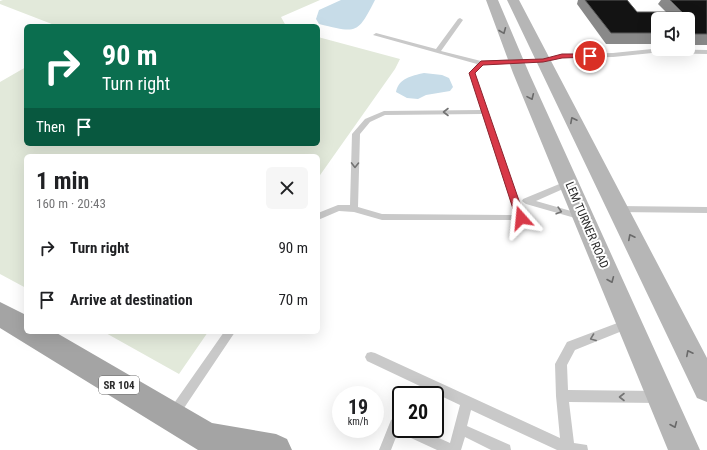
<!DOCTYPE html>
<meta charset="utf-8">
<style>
:root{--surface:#fff;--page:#f6f6f6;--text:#202124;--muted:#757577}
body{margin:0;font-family:"Roboto Condensed",sans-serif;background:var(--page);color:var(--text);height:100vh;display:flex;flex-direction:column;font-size:15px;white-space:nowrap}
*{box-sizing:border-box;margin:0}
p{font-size:13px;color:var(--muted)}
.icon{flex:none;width:22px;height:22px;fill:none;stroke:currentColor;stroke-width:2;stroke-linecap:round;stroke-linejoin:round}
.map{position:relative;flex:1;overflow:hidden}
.details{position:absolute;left:24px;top:154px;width:296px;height:180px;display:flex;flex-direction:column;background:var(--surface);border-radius:6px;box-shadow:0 4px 16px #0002}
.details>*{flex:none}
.banner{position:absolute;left:24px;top:24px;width:296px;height:122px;border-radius:6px;box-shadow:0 4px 16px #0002;background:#0b6e4f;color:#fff;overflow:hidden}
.buttons{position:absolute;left:651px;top:12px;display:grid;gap:8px}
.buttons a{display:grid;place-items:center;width:44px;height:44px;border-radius:6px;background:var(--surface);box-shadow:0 4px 16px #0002;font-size:20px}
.speed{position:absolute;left:332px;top:386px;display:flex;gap:8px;font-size:20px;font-weight:700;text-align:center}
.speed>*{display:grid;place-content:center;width:52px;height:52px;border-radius:50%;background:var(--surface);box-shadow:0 4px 16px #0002;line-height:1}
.speed small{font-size:10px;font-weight:400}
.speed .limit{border:2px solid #111;border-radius:6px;background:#fff;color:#111}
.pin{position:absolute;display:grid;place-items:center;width:34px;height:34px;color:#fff;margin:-17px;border:2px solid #fff;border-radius:50%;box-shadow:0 1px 4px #0007}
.me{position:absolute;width:44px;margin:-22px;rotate:342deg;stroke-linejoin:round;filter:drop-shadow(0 0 3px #0008)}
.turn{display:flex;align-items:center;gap:14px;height:84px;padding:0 12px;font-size:18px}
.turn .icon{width:52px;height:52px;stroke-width:2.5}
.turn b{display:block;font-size:28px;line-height:34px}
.then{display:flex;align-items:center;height:38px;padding:0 12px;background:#0003;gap:8px;font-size:15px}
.round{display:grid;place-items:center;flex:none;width:42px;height:42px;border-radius:6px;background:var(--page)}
.summary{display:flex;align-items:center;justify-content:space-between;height:68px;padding:0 12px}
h1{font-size:24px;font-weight:700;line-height:30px}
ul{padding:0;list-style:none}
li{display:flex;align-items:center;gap:12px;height:52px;padding:0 12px}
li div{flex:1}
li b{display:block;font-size:15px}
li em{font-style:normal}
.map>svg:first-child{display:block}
.green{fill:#e2e9da}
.water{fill:#c7dce8}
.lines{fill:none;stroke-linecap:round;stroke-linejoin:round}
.lane{fill:#c9c9c9;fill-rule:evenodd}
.secondary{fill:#b6b6b6;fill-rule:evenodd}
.primary{fill:#a4a4a4;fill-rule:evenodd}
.wall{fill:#898989}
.building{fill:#131313;stroke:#5a5a5a}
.oneway{stroke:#6a6a6a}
.oneway2{stroke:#737373}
.route{fill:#d83948;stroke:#8c252f}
.labels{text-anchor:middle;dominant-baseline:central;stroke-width:4;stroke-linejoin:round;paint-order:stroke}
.shield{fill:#fff;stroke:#6b6b6b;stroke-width:1}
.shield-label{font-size:11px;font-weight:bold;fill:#2c2c2c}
.street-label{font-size:12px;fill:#2c2c2c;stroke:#fff}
</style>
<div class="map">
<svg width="707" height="450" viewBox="0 0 707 450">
<rect width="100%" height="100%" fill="#fff"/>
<path class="green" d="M3 0H320L281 17 286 26H57L0 4V1Z
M318 37 400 59 395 69 318 178V156H26V288L0 274V82L26 67V144H318Z
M104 332H208L179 374Z"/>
<path class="water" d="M341 0H375C357 35 357 33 319 24L316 19 319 10Z
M424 73 442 75 449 78 453 87 450 91 426 95 418 99 407 98 396 92C399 78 411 76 424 73Z"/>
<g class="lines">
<path class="lane" d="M460 18 463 20 441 51 481 61 516 59 519 61 516 63 483 65 475 73 525 218 524 220H382L354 212 339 211 318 220V213L338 205H350L352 134 365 119 384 111 481 110 469 73 477 64 373 35 376 33 436 49 458 19ZM482 114 515 215 382 214 358 207 360 134 370 122 385 115Z
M652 49 707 50V54L652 53 613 57 562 58 543 63 540 61 562 54 613 53Z
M569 180 572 181 573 183 572 185 536 201 585 215 586 217 585 219 582 220 526 204 522 201 523 199Z
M617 206 707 207V213L617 212 613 209Z
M628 319 632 321 633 324 632 327 575 350 567 365 568 390 658 391 662 393 664 397 662 401 658 403 569 402 574 443 587 445 588 450H557L471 410 467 426 510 445 511 450H491L465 437 461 450H437L398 432 391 450H379L391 420 395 418 401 420V429H419L450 443 460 405 367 361 365 357 367 353 371 352 375 353 560 438 556 396 555 364 567 342Z
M224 332H235L178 417 174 419 170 417 168 413 170 409Z"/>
<path class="secondary" d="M486 0H498L529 73 700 450H668L513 73Z
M507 0H519L707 358V402L697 398Z"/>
<path class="primary" d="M0 302 26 315V332H55L212 423 276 434 287 439 292 450H198L0 328Z"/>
</g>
<path class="wall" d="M578 0H627L637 12H666L658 4 661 0H707V45H688V19H658V44H606L577 4Z"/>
<path class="building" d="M585 0H627L637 12H682L670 0H707V34H688V19H658V33H611Z"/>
<defs><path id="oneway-chevron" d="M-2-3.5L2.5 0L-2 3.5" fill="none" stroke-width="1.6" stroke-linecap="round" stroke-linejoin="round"/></defs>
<g class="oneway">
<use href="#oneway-chevron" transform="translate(503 31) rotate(68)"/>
<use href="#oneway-chevron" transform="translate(531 97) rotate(66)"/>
<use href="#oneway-chevron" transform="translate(573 120) rotate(-117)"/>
<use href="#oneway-chevron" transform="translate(631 237) rotate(-117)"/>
<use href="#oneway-chevron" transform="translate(611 280) rotate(67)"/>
<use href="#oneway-chevron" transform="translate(689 353) rotate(-117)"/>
<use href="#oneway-chevron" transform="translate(674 425) rotate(67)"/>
</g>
<g class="oneway2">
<use href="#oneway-chevron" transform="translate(446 112) rotate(180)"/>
<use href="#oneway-chevron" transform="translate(355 165) rotate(91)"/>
<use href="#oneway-chevron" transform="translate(559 211) rotate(16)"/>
<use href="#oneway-chevron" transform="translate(593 338) rotate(159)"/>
<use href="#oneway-chevron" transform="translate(622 397) rotate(-180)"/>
</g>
<path class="route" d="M562 54H590L593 56 590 57 562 58 543 62 483 65 475 73 525 218 521 221 516 218 469 73 481 61 543 59Z"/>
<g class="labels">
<rect class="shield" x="99" y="376" width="40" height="18" rx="3"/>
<g class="shield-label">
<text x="119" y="385">SR 104</text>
</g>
<g class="street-label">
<text transform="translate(587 225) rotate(67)">LEM TURNER ROAD</text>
</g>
</g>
</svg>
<div class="buttons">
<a><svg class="icon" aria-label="sound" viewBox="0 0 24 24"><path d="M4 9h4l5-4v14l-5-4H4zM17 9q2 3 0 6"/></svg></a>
</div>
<div class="speed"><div>19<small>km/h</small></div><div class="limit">20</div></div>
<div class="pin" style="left:590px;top:56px;background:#d93025"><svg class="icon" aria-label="arrive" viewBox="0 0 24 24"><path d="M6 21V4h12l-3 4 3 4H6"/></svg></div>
<svg class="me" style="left:521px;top:218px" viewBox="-20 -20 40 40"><path d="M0-17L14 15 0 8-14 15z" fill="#d83948" stroke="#fff" stroke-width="4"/></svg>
<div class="banner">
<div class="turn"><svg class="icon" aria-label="right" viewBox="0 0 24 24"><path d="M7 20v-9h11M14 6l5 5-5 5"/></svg><div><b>90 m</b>Turn right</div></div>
<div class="then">Then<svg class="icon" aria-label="arrive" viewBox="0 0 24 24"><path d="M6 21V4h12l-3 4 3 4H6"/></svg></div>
</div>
<section class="details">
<div class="summary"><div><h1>1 min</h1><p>160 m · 20:43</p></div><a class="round"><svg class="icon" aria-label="close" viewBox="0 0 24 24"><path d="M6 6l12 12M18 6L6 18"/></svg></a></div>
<ul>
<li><svg class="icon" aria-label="right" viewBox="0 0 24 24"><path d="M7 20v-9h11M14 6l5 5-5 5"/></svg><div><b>Turn right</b></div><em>90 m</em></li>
<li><svg class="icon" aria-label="arrive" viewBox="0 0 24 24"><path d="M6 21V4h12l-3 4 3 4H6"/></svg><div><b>Arrive at destination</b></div><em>70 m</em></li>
</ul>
</section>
</div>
